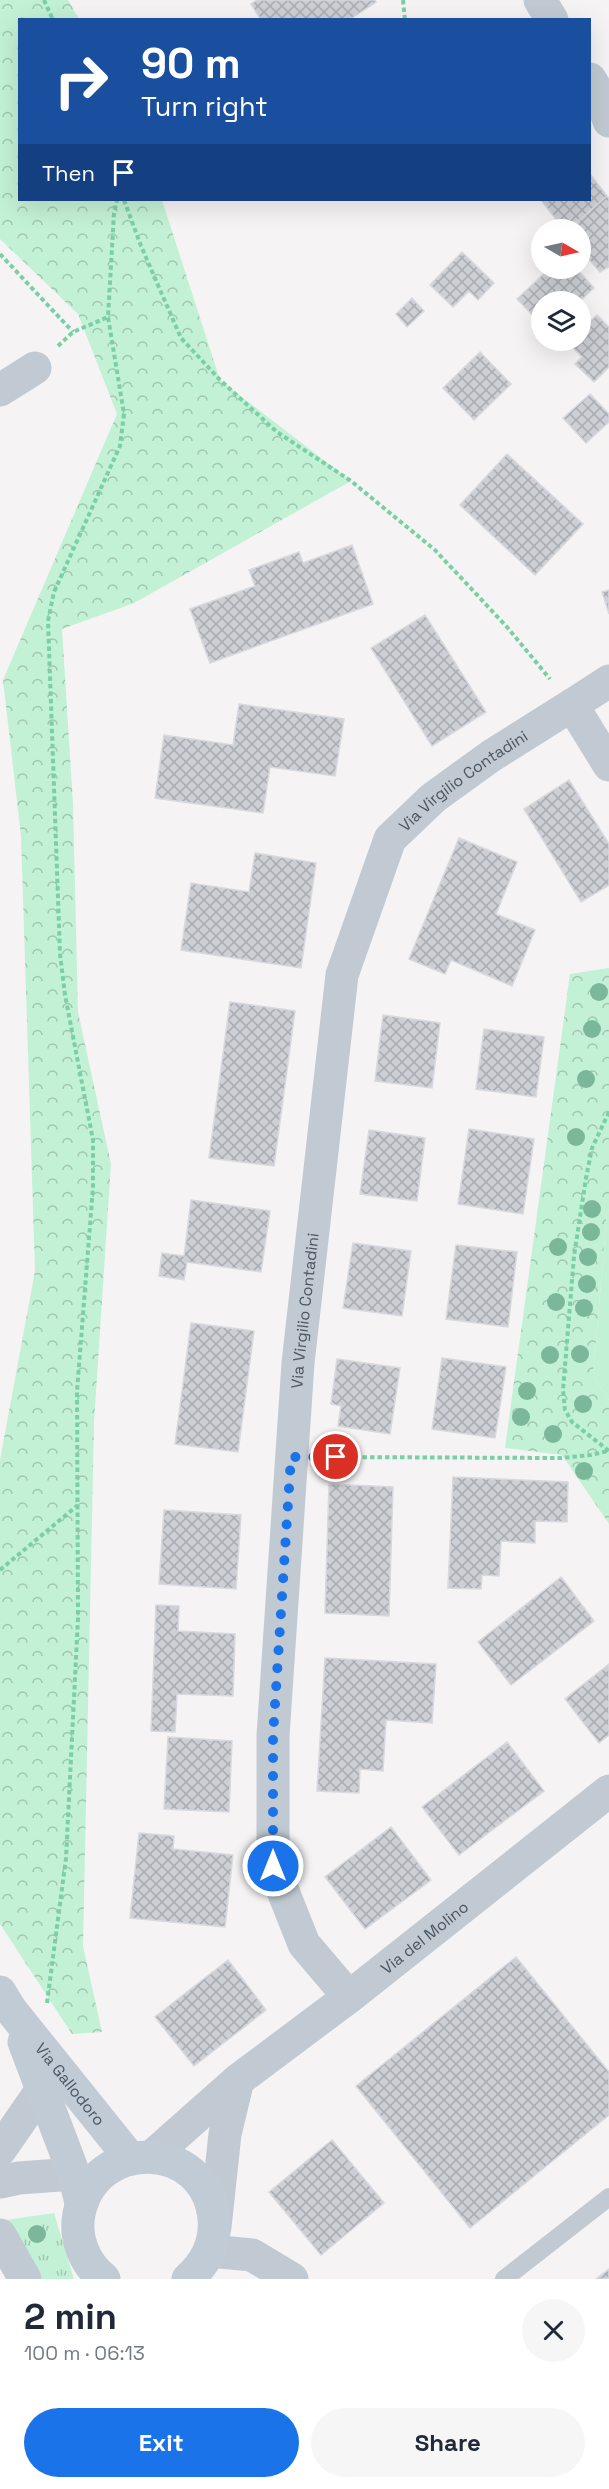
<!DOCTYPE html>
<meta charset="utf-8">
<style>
:root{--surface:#fff;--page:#f6f6f7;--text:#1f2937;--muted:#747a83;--accent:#1a73e8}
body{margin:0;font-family:"Space Grotesk",sans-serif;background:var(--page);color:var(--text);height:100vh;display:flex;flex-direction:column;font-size:22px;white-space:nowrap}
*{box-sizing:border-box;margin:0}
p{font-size:20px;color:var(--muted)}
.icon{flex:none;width:33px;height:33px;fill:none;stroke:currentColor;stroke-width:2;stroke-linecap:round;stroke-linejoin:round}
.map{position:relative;height:2279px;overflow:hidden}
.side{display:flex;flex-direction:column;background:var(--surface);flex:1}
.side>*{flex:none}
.hud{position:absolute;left:18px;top:18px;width:573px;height:183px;border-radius:0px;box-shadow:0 6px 24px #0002;background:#1a4fa0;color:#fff;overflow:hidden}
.needle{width:39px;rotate:99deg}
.buttons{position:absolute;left:531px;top:219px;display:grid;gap:12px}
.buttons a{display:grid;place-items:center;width:60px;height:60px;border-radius:50%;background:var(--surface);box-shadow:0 6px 24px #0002;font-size:30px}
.pin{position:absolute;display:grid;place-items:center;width:51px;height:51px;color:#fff;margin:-26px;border:3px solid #fff;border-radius:50%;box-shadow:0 2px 6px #0007}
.me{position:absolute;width:66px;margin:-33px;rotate:0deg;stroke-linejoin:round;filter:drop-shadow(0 0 4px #0008)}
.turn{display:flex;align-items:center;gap:21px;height:126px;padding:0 24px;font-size:27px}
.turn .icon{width:78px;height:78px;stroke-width:2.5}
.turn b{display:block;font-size:42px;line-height:51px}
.then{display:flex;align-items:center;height:57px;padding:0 24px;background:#0003;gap:12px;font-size:22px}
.round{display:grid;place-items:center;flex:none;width:63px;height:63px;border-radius:32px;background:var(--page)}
.overview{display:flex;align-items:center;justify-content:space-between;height:102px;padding:0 24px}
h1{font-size:36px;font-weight:600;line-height:45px}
.cta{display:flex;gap:12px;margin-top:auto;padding:12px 24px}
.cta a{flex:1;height:69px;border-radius:36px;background:var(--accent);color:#fff;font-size:24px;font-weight:600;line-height:69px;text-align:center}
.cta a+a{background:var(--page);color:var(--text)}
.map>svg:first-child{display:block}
.grass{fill:url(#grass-tufts)}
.park{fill:url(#park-crowns)}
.garden{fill:#c3f1d5}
.building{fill:url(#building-cross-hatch);stroke:#d7d9de;stroke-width:1.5}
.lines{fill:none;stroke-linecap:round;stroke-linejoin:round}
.path{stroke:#7ad0a6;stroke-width:4;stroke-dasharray:4.5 3;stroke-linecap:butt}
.lane{stroke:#c1cad2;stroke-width:18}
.street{stroke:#c1cad2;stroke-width:33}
.secondary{stroke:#c1cbd6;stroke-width:33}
.tree{fill:#7bb799}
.route{stroke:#1a73e8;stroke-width:10;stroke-dasharray:0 18}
.labels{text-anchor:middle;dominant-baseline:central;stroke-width:5;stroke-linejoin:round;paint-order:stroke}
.street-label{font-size:16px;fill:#4a5661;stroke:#fff}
</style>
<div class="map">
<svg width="609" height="2279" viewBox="0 0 609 2279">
<defs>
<pattern id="grass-tufts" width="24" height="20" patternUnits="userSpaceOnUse" patternTransform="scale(1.5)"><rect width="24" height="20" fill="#c3f1d5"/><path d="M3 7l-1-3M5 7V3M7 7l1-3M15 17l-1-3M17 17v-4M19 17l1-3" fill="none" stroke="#a0c6b0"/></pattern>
<pattern id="park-crowns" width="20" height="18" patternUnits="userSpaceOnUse" patternTransform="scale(1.5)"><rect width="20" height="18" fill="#c3f1d5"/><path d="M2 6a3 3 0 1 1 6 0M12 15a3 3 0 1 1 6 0" fill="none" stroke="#a0c6b0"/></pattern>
<pattern id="building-cross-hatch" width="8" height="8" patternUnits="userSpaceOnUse" patternTransform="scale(1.5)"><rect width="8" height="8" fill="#cdcfd5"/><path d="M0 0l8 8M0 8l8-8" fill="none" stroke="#a8abb0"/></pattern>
</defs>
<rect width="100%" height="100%" fill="#f5f3f3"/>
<path class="grass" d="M54 2213 74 2279H40L6 2220Z"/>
<path class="park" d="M0 0H68L79 19 20 20V200H162L220 380 351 481 134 603 62 629 73 804 78 1012 111 1164 94 1422 83 1946 102 2032 72 2034 0 1924V1460L35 1271 21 836 3 680 117 414 78 314 0 239Z
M609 968V1210L607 1212 593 1376 609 1400V1524L562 1455 505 1448 570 974Z"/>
<path class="garden" d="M609 1210V1400L593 1376 607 1212Z"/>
<path class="building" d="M257 0H375L376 2 349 20H261L251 4Z
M590 174 607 196 568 230H564L541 200H590Z
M607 196 609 198V267L600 272 580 249V230H568Z
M462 252 494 283 478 300 469 291 453 307 430 285Z
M550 268H576L594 288 579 302H542V325L517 299Z
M412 298 424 311 407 327 396 314Z
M597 315 609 327V367L594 382 575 364 582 357 568 343 570 340H580V331Z
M480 352 511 384 474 420 443 388Z
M590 394 609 414V422L586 443 563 418Z
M507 454 583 524 535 575 460 505Z
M352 545 373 604 210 663 190 609 255 586 249 570 299 552 303 563Z
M609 590V614L602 592Z
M425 615 486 712 432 746 371 648Z
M239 704 344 719 335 776 270 767 263 813 155 798 164 735 233 745Z
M569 780 609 844V885L581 902 524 809Z
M459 838 517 862 496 914 535 930 512 986 451 960 445 974 409 959Z
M255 853 316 863 301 968 181 950 191 883 249 892Z
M230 1002 295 1011 274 1166 209 1158Z
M383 1015 440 1023 432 1088 375 1081Z
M484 1029 544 1037 536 1097 476 1089Z
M469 1129 534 1139 523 1214 458 1204Z
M369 1130 425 1138 417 1201 360 1194Z
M191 1200 270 1211 261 1272 187 1262 184 1280 159 1276 162 1253 184 1256Z
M353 1243 411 1251 402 1316 343 1308Z
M456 1245 517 1252 508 1327 446 1319Z
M191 1323 254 1331 238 1452 175 1444Z
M442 1358 506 1367 495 1438 432 1429Z
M337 1359 400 1368 390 1434 338 1426 341 1406 331 1404Z
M453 1477 568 1482 567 1522 535 1521V1543L501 1541 499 1576 482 1575 481 1589 448 1588Z
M329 1484 393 1487 389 1616 325 1613Z
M164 1510 241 1515 236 1589 159 1584Z
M561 1577 594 1621 511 1685 478 1642Z
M156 1605 179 1606 178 1631 235 1634 233 1696 177 1694 175 1732 151 1731Z
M325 1658 436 1664 432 1723 386 1720 383 1771 360 1769 359 1793 317 1791Z
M609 1664V1735L599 1743 565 1699Z
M168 1737 232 1741 229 1812 164 1809Z
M507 1742 544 1791 459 1855 422 1807Z
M391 1827 431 1880 365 1929 325 1877Z
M139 1833 174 1836 173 1849 233 1855 225 1927 130 1918Z
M516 1957 609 2072V2115L470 2228 356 2086Z
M228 1960 266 2010 194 2066 155 2017Z
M332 2140 384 2203 321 2255 269 2192Z
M609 2269V2279H596Z"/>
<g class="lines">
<path class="path" d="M44 0 53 20
M403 0 405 20
M124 200 141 246 181 338 220 380 277 432 351 481 435 550 507 627 550 679
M0 254 73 332
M58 346 73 332 108 317
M609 1112 592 1148 586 1178 574 1256 563 1390 565 1410 572 1422 609 1451
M325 1457 561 1458 591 1455 608 1451
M0 1570 78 1505
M47 2003 66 1858 78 1618 77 1391 93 1187V1140L65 995 60 954 48 621 54 592 120 446 124 414 108 317 114 213 117 200"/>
<path class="lane" d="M504 2279 609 2197"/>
<g class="street">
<path d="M540 0 552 20"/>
<path d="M590 79 601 97 609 121"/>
<path d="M0 390 35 368"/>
<path d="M609 681 572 705 609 765"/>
<path id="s1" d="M349 1997 304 1944 273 1866V1736L298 1363 342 975 390 839 433 798 491 756 572 705"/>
<path d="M0 2150 43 2088"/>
<path id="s2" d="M151 2157 238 2080 349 1997 609 1791"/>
<path d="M0 2182 19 2178 74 2174"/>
<path d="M215 2227 225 2134 238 2080"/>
<path d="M0 2235 25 2279"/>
<path d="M210 2251 252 2255 292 2279"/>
</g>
<g class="secondary">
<path id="s3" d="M0 1992 11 2010 130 2158"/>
<path d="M24 2042 74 2174 81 2203"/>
<path d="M104 2279C85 2264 74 2239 79 2214 94 2136 207 2139 214 2219 216 2243 206 2263 188 2279"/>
</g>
</g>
<g class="tree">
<circle cx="599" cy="992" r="9"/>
<circle cx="592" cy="1029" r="9"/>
<circle cx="586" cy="1079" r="9"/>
<circle cx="576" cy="1137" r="9"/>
<circle cx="592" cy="1209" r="9"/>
<circle cx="591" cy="1232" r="9"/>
<circle cx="558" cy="1247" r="9"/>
<circle cx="588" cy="1257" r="9"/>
<circle cx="587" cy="1284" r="9"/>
<circle cx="556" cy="1302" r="9"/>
<circle cx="584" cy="1308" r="9"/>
<circle cx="580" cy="1354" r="9"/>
<circle cx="550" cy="1355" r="9"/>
<circle cx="527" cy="1391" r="9"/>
<circle cx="583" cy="1404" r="9"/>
<circle cx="521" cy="1417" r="9"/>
<circle cx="553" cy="1434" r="9"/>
<circle cx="584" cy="1471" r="9"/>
<circle cx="37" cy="2234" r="9"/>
</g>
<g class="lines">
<path class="route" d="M273 1866V1736L291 1457H336"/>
</g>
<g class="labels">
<g class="street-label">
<text stroke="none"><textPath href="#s1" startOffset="1286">Via Virgilio Contadini</textPath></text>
<text stroke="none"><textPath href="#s1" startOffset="710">Via Virgilio Contadini</textPath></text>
<text stroke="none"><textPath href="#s2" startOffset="351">Via del Molino</textPath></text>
<text stroke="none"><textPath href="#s3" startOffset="116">Via Gallodoro</textPath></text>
</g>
</g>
</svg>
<div class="buttons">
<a><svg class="needle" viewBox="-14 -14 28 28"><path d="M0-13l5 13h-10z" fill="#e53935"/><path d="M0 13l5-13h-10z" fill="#747a83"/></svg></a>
<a><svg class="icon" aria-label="layers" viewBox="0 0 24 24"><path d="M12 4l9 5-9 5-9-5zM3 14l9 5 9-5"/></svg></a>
</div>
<div class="pin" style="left:336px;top:1457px;background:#d93025"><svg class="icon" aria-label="arrive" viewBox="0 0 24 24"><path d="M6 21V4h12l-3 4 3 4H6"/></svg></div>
<svg class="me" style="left:273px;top:1866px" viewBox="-20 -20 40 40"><circle r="17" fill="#1a73e8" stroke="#fff" stroke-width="3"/><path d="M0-11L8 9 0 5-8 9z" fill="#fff"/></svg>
<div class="hud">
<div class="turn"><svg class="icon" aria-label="right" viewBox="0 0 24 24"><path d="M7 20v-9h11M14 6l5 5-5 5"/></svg><div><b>90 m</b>Turn right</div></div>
<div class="then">Then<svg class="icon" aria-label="arrive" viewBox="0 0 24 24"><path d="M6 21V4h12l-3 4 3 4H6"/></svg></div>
</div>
</div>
<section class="side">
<div class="overview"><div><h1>2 min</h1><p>100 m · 06:13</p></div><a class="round"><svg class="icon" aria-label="close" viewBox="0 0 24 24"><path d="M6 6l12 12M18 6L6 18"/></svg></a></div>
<div class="cta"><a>Exit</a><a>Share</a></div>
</section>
